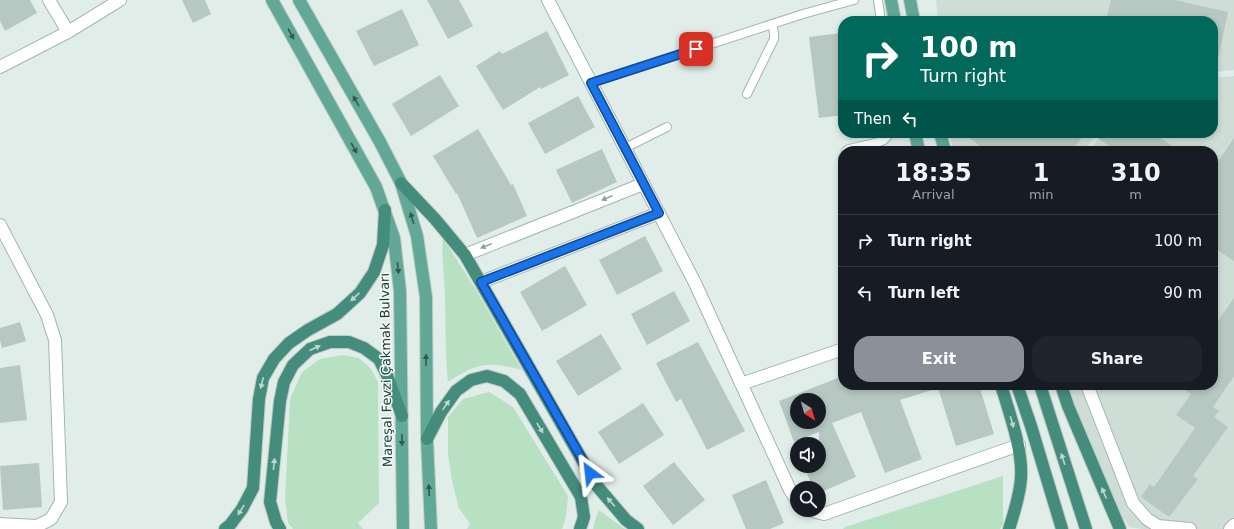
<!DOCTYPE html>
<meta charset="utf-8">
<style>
:root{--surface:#171b24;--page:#20242c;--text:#f1f3f6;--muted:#9ea1a6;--line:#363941;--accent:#8c9099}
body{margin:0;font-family:"DejaVu Sans",sans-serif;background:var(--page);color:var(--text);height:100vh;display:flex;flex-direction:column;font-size:15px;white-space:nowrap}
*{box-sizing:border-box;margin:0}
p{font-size:13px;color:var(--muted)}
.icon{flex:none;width:22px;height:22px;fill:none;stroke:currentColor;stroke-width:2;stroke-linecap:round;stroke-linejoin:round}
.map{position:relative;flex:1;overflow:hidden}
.details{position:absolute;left:838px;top:146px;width:380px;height:244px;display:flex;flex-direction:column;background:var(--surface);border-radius:16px;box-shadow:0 2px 6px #0003}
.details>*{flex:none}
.banner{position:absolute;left:838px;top:16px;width:380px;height:122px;border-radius:16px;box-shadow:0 2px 6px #0003;background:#00695c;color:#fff;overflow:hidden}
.needle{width:26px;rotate:143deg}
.fabs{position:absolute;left:790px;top:393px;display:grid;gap:8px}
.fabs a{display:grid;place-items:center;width:36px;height:36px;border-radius:50%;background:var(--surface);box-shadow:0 2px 6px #0003;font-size:20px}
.pin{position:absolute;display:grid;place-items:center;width:34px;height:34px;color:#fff;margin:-17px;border-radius:8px;box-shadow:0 2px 6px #0006}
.me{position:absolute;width:44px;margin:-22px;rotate:330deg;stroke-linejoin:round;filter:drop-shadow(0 0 3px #0008)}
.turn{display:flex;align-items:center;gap:14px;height:84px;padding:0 16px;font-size:18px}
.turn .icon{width:52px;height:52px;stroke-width:2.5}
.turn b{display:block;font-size:28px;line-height:34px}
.then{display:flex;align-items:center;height:38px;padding:0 16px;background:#0003;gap:8px;font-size:15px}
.eta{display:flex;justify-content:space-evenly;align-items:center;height:68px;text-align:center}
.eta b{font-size:24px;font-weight:700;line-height:28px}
.action{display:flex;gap:8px;margin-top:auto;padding:8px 16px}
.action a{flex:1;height:46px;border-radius:16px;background:var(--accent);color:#fff;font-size:16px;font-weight:700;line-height:46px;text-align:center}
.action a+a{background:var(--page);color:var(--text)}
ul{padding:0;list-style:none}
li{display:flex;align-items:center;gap:12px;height:52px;padding:0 16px;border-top:1px solid var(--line)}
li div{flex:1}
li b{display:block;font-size:15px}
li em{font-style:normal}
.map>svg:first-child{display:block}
.built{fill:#cfddd7}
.green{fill:#b8e1c3}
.building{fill:#b6c8c1;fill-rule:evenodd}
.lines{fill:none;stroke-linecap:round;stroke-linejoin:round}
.service-casing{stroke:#a3b6b0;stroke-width:10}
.minor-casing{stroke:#a3b6b0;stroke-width:14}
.primary-casing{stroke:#c0cac7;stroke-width:14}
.trunk-casing{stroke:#c0cac7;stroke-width:14}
.service{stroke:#fff;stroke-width:8}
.minor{stroke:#fff;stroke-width:12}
.primary{stroke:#61a896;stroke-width:12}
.trunk{stroke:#448c7c;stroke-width:12}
.oneway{fill:#305a50}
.oneway2{fill:#8fa09c}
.oneway3{fill:#bed8d1}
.route-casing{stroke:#114b97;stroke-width:10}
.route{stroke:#1a73e8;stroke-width:7}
.labels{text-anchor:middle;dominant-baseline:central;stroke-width:3;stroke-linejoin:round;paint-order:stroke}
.street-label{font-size:13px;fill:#1f4038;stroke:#f2f9f6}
</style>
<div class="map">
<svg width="1234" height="529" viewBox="0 0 1234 529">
<rect width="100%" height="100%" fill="#e1ede8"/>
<path class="built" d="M936 0H1234V70L1213 72V21H938Z
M1234 76V529H1142L1130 527 1116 510 1066 385H1213V151H1088L1104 133H1213V78Z
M950 133H1099L1083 151H953Z"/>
<path class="green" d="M443 238 476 290 522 370C489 361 477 363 448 382 445 355 446 328 445 301 445 280 441 259 443 238Z
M343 355 359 358 371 369 378 382 379 503 358 523 363 529H293L288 523 285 499 290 399 302 372 320 359Z
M489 392 513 407 568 496 566 517 562 529H467L470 524 459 508 452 481 448 454V417L463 399Z
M1003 476V524L1000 529H843L845 527Z
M599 510 625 529H593L596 517Z"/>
<path class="building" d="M0 0H30L37 13 5 31 0 21Z
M182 0H205L211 14 193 23Z
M427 0H459L473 26 448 39Z
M1111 0H1175L1228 12 1218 59 1213 58V21H1106Z
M402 9 419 45 374 66 356 31Z
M547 31 569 75 541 89 540 87 503 110 476 66 500 51 502 54Z
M841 33 843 47V115L819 118 809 37Z
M440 75 459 106 411 136 392 104Z
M578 96 595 127 545 154 528 123Z
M478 129 511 185 513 184 527 216 477 238 457 193 456 194 433 156Z
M963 133H1086L1071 151H987Z
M1091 133H1153L1180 151H1116Z
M1234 138V261L1213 247V169Z
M602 149 617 182 572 203 556 170Z
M645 236 663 271 617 295 599 260Z
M565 266 587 305 542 331 520 292Z
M674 291 690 321 647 345 631 314Z
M1234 298V376L1213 407 1219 411 1214 417 1228 427 1193 476 1198 479 1169 517 1141 497 1150 484 1154 487 1195 428 1176 415 1191 394 1178 385H1213V343L1218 336 1213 332V328Z
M20 322 26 341 2 348 0 340V328Z
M601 334 622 369 578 396 556 361Z
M698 342 745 431 707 450 681 399 676 402 656 363Z
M20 365 27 420 0 423V368Z
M843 376V385H979L994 434 956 446 938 388 900 400 922 459 885 473 861 412 832 423 856 477 819 493V488H813L804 466H819V432L794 442 779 401ZM797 400H819V422H797Z
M643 403 664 435 619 464 598 432Z
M674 462 705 500 673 525 643 486Z
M39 463 42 507 3 510 0 466Z
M766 480 784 523 770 529H746L732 495Z"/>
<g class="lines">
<defs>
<path id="service" d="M878 0 881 21
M591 83 803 14 854 0
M747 94 774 39V33L772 24
M625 148 667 127
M846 151 849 149 879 142 884 140 890 133
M843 157V163"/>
<path id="minor" d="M49 0 68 32
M548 0 695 283 790 490 797 500
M0 67 68 32 120 0
M0 225 47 315 55 340 61 502 51 519 37 526 0 524
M465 255 643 184
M481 282 659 213
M741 384 843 349
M1087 385 1133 503 1147 519 1158 526 1190 529
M809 510 824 514 1019 445
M1230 529 1234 525"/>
<path id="primary" d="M272 0 376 187 394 238 400 291 403 529
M299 0 380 142 401 183 417 236 426 297 427 439 431 529
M891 0 895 21
M910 0 914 21
M915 133 919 151
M940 133 945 151"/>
<path id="trunk" d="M401 183 435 219 465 255 597 486 626 520 638 529
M1001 385C1009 412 1023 450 1021 478 1020 495 1014 513 1009 529
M1017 385 1031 426 1062 529
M1040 385 1086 529
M1061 385 1068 406 1120 529
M427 439 441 412 456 391 471 380 487 376 504 381 520 394 581 497 584 517 580 529
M225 529 230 525 242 509 253 488 259 399 263 378 274 359 289 343 308 330 337 314 360 293 374 272 383 245 385 210
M280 529 276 522 270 502 280 401 284 382 293 365 310 349 330 342H349L364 348 379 359 387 375 402 416"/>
</defs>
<use href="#service" class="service-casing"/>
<use href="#minor" class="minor-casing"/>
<use href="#primary" class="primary-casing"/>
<use href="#trunk" class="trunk-casing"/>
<use href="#service" class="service"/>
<use href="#minor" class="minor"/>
<use href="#primary" class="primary"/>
<use href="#trunk" class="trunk"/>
</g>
<defs><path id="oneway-solid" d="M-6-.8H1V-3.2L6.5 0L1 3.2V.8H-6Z"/></defs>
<g class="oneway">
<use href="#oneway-solid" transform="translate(291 34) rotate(61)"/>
<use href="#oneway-solid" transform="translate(356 101) rotate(-120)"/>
<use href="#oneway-solid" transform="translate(354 148) rotate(61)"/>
<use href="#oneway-solid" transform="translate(412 218) rotate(-107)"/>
<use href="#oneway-solid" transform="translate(398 268) rotate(84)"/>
<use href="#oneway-solid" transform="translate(426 360) rotate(-90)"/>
<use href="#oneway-solid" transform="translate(402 440) rotate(90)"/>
<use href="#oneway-solid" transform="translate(429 490) rotate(-93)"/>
</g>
<g class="oneway2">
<use href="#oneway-solid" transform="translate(607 198) rotate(158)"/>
<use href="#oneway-solid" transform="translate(486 246) rotate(158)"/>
</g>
<g class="oneway3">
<use href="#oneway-solid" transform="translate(355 297) rotate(137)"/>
<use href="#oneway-solid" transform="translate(315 348) rotate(-24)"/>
<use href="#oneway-solid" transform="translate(262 383) rotate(103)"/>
<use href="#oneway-solid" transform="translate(446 405) rotate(-55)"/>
<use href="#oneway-solid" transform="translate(1012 422) rotate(74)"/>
<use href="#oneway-solid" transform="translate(540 428) rotate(59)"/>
<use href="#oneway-solid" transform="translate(1063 459) rotate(-108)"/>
<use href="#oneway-solid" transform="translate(274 464) rotate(-84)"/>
<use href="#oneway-solid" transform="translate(1104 493) rotate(-113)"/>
<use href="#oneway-solid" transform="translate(611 502) rotate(-131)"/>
<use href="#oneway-solid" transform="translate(241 510) rotate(122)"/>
</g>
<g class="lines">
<defs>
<path id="route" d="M590 473 481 282 659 213 591 83 696 49"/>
</defs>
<use href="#route" class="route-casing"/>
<use href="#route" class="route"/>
</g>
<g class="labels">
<g class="street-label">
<text transform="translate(386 370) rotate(-91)">Mareşal Fevzi Çakmak Bulvarı</text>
</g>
</g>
</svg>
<div class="fabs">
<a><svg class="needle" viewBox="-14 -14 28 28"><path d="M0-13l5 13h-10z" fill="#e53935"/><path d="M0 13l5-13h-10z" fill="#9ea1a6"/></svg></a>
<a><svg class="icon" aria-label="sound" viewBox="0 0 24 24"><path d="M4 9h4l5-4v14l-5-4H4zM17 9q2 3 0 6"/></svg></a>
<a><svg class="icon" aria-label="search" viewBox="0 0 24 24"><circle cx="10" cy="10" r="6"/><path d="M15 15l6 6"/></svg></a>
</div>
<div class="pin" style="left:696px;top:49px;background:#d93025"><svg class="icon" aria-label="arrive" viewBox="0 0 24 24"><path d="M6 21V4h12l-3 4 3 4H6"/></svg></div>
<svg class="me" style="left:590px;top:473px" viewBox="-20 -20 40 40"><path d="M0-17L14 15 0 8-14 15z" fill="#1a73e8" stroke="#fff" stroke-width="4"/></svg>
<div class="banner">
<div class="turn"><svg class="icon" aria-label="right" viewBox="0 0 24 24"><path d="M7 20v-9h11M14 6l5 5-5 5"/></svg><div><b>100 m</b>Turn right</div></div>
<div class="then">Then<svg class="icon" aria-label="left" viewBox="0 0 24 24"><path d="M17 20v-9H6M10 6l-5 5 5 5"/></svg></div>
</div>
<section class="details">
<div class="eta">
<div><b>18:35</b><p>Arrival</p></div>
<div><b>1</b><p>min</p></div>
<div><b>310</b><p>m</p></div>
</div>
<ul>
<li><svg class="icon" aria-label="right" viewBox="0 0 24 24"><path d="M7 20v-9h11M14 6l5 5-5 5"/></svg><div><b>Turn right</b></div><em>100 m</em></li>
<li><svg class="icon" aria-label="left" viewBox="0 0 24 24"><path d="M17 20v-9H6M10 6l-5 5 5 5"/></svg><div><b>Turn left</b></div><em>90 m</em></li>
</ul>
<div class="action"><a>Exit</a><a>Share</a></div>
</section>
</div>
